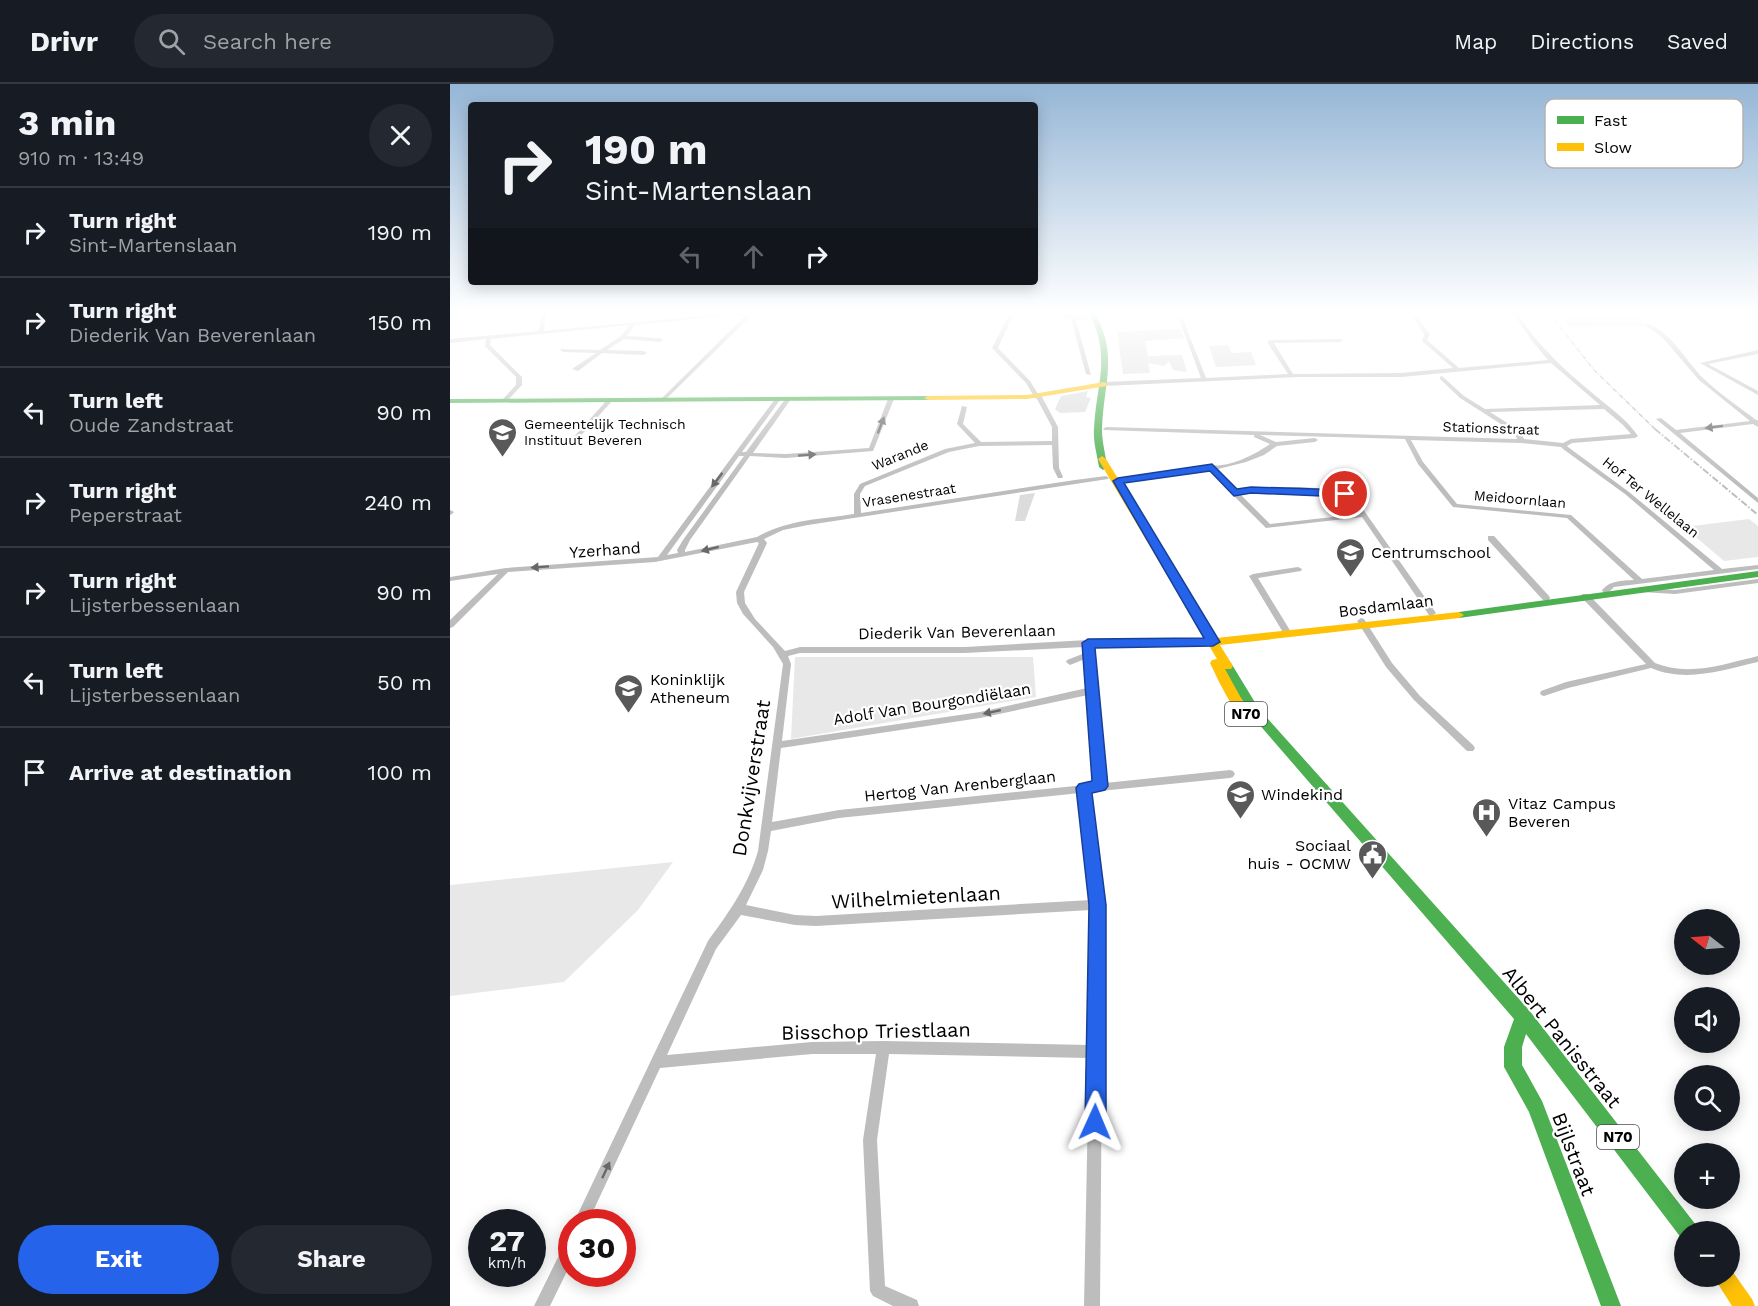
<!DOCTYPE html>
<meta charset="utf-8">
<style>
:root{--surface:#171b24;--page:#242831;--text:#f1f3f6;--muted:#9ea1a6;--line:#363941;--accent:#2563eb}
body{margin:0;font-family:"Work Sans",sans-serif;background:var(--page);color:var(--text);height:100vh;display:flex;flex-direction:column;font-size:22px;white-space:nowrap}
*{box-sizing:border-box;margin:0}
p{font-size:20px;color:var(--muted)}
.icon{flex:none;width:33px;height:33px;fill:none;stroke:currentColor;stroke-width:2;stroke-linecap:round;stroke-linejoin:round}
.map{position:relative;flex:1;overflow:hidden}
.drawer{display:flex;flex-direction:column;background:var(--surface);width:450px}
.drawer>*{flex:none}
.top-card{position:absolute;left:18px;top:18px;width:570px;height:183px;border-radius:6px;box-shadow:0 3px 15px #0003;background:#171b24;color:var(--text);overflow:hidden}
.needle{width:39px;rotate:287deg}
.controls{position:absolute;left:1224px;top:825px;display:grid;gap:12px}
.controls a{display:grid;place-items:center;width:66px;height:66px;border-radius:50%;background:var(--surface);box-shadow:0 3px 15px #0003;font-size:30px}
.speed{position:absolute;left:18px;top:1125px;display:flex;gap:12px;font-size:30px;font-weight:700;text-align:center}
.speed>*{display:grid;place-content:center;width:78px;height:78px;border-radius:50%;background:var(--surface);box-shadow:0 3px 15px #0003;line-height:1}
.speed small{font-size:15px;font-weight:400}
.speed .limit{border:9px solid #d22;background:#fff;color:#111}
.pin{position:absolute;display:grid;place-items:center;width:51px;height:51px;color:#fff;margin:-26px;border:3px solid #fff;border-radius:50%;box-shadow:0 2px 6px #0007}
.me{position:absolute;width:66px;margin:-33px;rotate:1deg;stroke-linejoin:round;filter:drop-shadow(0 0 4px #0008)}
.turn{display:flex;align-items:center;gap:21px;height:126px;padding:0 18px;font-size:27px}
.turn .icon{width:78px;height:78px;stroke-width:2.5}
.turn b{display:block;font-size:42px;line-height:51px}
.lanes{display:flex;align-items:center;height:57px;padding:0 18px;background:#0003;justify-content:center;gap:30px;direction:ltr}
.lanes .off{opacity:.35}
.round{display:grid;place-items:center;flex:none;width:63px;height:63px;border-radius:32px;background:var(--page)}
.head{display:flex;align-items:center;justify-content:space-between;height:102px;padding:0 18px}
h1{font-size:36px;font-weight:700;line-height:45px}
.button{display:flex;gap:12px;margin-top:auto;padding:12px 18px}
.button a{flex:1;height:69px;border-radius:36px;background:var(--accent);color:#fff;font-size:24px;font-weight:700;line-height:69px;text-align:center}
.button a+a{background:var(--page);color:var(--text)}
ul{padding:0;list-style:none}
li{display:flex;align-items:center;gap:18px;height:90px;padding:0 18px;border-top:2px solid var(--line)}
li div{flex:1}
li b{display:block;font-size:22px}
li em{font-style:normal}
header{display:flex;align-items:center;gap:36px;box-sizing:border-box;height:84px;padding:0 30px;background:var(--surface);border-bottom:2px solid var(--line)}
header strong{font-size:28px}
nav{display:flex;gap:33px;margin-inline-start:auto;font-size:21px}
.search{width:420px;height:54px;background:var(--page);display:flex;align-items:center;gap:15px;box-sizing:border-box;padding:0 21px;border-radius:33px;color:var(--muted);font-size:22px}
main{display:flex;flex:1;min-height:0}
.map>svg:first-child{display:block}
.green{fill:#e8e8e8}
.building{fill:#dcdcdc}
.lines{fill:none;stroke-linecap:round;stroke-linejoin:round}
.street{fill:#bdbdbd;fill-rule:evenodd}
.fast{fill:#4caf50;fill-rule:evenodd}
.slow{fill:#ffc107;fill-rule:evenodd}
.rail-far1{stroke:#bdbdbd;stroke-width:1.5;stroke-dasharray:5 1.5 1 1.5;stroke-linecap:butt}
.rail{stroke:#bdbdbd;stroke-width:2;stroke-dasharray:7 2 1.5 2;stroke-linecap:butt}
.oneway{fill:#686868}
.route{fill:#2563eb;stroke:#184099;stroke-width:1.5}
.labels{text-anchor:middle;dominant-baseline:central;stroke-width:4.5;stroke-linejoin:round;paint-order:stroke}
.far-poi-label{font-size:14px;fill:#000;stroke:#fff;text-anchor:start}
.far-street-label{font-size:14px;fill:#000;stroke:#fff}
.shield{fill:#fff;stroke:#4c4c4c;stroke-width:1.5}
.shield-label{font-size:15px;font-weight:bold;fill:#000}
.street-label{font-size:16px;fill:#000;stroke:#fff}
.poi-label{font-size:16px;fill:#000;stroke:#fff;text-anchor:start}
.near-street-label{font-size:20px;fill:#000;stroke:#fff}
.key{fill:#fff;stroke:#b2b2b2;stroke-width:1.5}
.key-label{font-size:16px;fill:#000}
</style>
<header>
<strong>Drivr</strong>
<div class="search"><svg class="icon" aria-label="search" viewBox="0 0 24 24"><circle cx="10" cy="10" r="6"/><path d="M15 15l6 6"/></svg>Search here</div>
<nav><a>Map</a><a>Directions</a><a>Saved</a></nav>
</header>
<main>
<section class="drawer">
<div class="head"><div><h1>3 min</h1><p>910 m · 13:49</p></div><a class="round"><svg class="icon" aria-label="close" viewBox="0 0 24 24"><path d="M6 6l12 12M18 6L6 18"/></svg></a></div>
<ul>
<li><svg class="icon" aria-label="right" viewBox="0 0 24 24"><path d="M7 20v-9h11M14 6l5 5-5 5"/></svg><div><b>Turn right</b><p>Sint-Martenslaan</p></div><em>190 m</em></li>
<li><svg class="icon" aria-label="right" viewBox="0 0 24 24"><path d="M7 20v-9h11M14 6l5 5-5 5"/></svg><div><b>Turn right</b><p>Diederik Van Beverenlaan</p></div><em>150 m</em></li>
<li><svg class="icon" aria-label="left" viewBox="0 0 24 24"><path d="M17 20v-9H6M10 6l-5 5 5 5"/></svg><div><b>Turn left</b><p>Oude Zandstraat</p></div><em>90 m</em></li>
<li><svg class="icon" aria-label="right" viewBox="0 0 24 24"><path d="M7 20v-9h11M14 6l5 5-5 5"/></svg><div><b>Turn right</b><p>Peperstraat</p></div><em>240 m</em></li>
<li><svg class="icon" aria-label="right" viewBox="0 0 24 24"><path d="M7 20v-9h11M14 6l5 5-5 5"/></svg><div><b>Turn right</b><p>Lijsterbessenlaan</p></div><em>90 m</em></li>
<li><svg class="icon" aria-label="left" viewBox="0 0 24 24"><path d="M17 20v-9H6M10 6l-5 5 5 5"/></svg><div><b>Turn left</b><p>Lijsterbessenlaan</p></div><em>50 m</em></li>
<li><svg class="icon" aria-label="arrive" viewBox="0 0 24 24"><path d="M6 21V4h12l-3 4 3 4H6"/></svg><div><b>Arrive at destination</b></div><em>100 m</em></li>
</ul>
<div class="button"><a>Exit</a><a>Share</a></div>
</section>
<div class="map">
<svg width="1308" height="1222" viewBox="0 0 1308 1222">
<rect width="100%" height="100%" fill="#fff"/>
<path class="green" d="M1110 229H1183L1195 242 1119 243Z
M1299 435 1308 442V473L1274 477 1234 443Z
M345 573H583L586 613 341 655Z
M223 778 188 826 114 898 0 912V801Z"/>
<path class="building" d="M730 245 734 254 695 257 698 272 732 271 737 288 723 286 719 277 714 282 698 279 700 289 673 290 667 248Z
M778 261 782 269 801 268 806 281 766 283 759 262Z
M638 307 636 313 641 314 635 328 610 329 605 325 611 312Z
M585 409 575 437H565L570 411Z"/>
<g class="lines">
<path class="street" d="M55 229H63L41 233 39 232Z
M92 229H96L94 247 273 230 370 229 368 230 301 232 213 318 210 316 211 315 295 232H273L185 241 177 252 210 254 213 256 210 258 174 255 157 266 194 267 197 269 194 271 152 269 128 287 122 285 146 269 113 268 110 266 111 265 150 266 171 252 180 241 41 255 40 261 72 293V301L57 317H53V315L66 301V293L35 262 36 255 0 259V255L89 247Z
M560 229H564L548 264 580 297 588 310 591 311 608 343 609 384 613 393 612 394H608L603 384 602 361 529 362 499 368 415 402 410 410 411 429 625 396 656 392 659 394 658 395 358 441 333 446 314 455 317 459 294 508 295 519 305 535 335 567 350 563H515L638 556H754L758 559 754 562 678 561 643 563 655 699 780 686 783 687 785 690 783 693 780 694 640 708 653 821 652 964 653 968 652 973 650 1222H634L639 974 439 970 427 1056 435 1202 467 1216 469 1222H443L423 1212 420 1207 413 1056 426 970H362L210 984 138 1138H124L258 857C279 828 298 802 308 767L333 580 323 563 293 530 287 519 286 508 309 459 307 458 205 478 58 488 3 543 0 544V536L48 490 0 497V493L56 484 208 473 325 315 327 314 330 316 292 368H296L336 314 338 313 341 315 303 369 336 370 419 364 438 315 441 313 444 315 423 367 336 374 300 372 240 456 235 466V468L307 453C336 436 371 435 404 430V410L410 400 495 365 525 359 507 340 512 322 517 323 513 340 531 358 602 357V343L587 315 585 314 576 299 542 264ZM289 372H294L233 456 227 466 228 469 217 471ZM634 563 635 569 617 576 616 578 620 581 635 575 637 604 530 628 332 657 341 580 338 572 350 569H515ZM638 611 645 700 389 726 322 738 331 664 530 634ZM630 709 641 816 366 832 345 831 296 821 313 786 318 767 321 747 389 734ZM641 826 639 961 433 957 362 958 217 971 266 865 291 831 345 841 366 842Z
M602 229C612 228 623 234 633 233L631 229H635L639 234 626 236 641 291 636 290 621 235Z
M960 229H964L980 250 977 256 1009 284 1098 276 1082 257 1063 229H1067C1087 260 1112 284 1140 307 1156 321 1176 334 1188 352L1185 354 1122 359 1117 362 1118 363 1179 408 1272 485 1308 481V485L1164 503 1159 508H1153L1152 506C1161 496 1171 497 1184 496L1117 434 1003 423 968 380 955 355 810 351 826 358 865 354 868 356 865 358 827 362 814 371 796 378 768 385 787 407C825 402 866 400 903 411L986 529 982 532 979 531 912 433 816 444 782 410 762 387 668 399 665 397 668 395 759 383 762 381C779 384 806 370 820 360L804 353V351L654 346 653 345 656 343 1067 355 1065 349 1010 314 990 295V293L992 292 1014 312 1035 325 1150 321 1101 279 951 293H848L654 302 651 300 654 298 751 294 729 235 731 234 733 235 756 294 838 290 817 258 820 256 892 255 893 256 890 258 824 259 843 290 951 289 1003 284 972 257 974 250ZM1154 325 1173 341 1181 350 1121 355 1113 359 1074 355 1070 347 1040 328ZM961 356 1071 359 1111 363 1113 365 1175 410 1264 486 1192 495 1121 431 1007 420 973 378ZM844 408 877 409 899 413 910 430 820 440 790 410Z
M1196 240C1218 243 1238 280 1254 295 1270 310 1289 323 1306 336H1308V343L1303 340 1230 349 1308 414V419L1206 335 1211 334 1226 346 1300 337 1249 296 1212 253 1196 242Z
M1308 266V270L1258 280 1308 307V311L1250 279Z
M158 315 163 316 125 358H121V356Z
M0 426 4 428 2 430 0 431Z
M1038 452H1044L1099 512 1100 514 1099 516H1093L1038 456Z
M848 483 852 485 851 487 808 494 841 548 837 551 834 550 799 492 803 490Z
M1308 495V499L1225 510 1192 508 1188 506 1192 504 1225 506Z
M1132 510H1138L1205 579C1239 593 1274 580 1308 572V578C1272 586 1237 599 1201 584L1118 604 1094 612 1091 611 1090 609 1091 607 1116 598 1196 580 1132 514 1131 512Z
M911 534 914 535 942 579 970 612 1023 661 1025 664 1023 667H1017L964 616 936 583 907 537Z
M122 1153V1177L100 1222H84L117 1155Z"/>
<path class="fast" d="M639 229H645C669 273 653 300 652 346 652 359 656 371 657 383L653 386 649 383C647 370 643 358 644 345 646 300 662 273 639 229Z
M481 312V316H478L0 319V315Z
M1308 487V493L1009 534 1004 531 1009 528Z
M777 578 781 579 809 625 1079 926 1246 1141 1249 1148H1234V1156L1232 1155 1076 950 1072 963V981L1092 1017 1171 1222H1151L1079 1028 1054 983V963L1064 935 801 631 771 582Z"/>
<path class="slow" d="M654 298 658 300 657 302 577 315 478 316 474 314 478 312 577 311Z
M652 372 656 375 766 554 1009 528 1014 531 1009 534 770 561 783 582 781 585H775L791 614 809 638 807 641C790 646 767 593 760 579L762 576 767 575 648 375Z
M1280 1184 1302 1215 1305 1222H1282L1263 1192H1280Z"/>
<path class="rail-far1" d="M1099 229 1144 286 1207 347"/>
<path class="rail" d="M1205 345 1308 431"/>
</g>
<defs><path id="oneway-solid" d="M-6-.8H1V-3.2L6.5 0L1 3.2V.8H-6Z" transform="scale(1.5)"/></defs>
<g class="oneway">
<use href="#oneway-solid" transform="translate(431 341) rotate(-69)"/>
<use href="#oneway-solid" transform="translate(1264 343) rotate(173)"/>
<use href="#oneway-solid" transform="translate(357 371) rotate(-4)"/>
<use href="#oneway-solid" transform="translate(267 396) rotate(127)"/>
<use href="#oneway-solid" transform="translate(260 465) rotate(166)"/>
<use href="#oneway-solid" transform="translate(90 483) rotate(176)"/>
<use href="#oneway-solid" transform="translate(542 628) rotate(168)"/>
<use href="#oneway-solid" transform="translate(156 1086) rotate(-65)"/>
</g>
<linearGradient id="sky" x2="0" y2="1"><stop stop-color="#95b6d6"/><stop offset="0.57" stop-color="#fff"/><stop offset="1" stop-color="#fff" stop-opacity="0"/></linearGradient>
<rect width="1308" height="400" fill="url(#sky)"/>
<path class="route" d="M762 380 787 405 801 403 895 406 900 410 895 413 801 409 784 412 760 387 674 399 770 558 763 562 645 564 658 702 655 706 642 709 656 821V1038L653 1045 645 1048 638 1045 635 1038 639 821 626 704 629 700 642 697 632 559 638 555 754 554 663 397 668 394Z"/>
<defs>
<symbol id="school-pin" viewBox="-11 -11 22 30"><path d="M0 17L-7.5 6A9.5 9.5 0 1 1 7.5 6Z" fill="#595959" stroke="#fff"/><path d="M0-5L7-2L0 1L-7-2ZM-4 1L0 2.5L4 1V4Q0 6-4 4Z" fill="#fff"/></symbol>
<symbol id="hospital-pin" viewBox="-11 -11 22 30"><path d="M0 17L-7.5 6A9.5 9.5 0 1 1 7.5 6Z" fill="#595959" stroke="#fff"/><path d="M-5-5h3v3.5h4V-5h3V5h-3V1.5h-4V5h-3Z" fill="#fff"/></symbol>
<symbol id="civic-pin" viewBox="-11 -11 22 30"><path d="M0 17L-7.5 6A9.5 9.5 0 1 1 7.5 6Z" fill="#595959" stroke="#fff"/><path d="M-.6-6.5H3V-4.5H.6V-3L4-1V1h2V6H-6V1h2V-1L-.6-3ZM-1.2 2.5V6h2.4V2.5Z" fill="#fff"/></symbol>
</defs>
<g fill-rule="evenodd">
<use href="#school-pin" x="36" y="332" width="33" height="45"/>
<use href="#school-pin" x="884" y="452" width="33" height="45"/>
<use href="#school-pin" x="162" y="588" width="33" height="45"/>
<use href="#school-pin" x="774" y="694" width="33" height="45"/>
<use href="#hospital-pin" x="1020" y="712" width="33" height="45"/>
<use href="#civic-pin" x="906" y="754" width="33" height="45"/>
</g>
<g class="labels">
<g class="far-poi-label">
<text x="74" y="340">Gemeentelijk Technisch<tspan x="74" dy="16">Instituut Beveren</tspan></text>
</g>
<g class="far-street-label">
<text transform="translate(1041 344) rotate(2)">Stationsstraat</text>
<text transform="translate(450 371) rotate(-22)">Warande</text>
<text transform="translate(459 411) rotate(-9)">Vrasenestraat</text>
<text transform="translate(1201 413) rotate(39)">Hof Ter Wellelaan</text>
<text transform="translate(1070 415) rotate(5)">Meidoornlaan</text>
</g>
<g class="shield">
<rect x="775" y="618" width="42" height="24" rx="4.5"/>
<rect x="1147" y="1041" width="42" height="24" rx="4.5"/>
</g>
<g class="shield-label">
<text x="796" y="630">N70</text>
<text x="1168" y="1053">N70</text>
</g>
<g class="street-label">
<text transform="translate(155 466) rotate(-4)">Yzerhand</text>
<text transform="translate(936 522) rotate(-7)">Bosdamlaan</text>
<text transform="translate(507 548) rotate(-1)">Diederik Van Beverenlaan</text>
<text transform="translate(482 620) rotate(-9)">Adolf Van Bourgondiëlaan</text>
<text transform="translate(510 702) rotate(-6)">Hertog Van Arenberglaan</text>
</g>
<g class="poi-label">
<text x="921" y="468">Centrumschool</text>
<text x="200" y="595">Koninklijk<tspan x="200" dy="18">Atheneum</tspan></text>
<text x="811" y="710">Windekind</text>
<text x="1058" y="719">Vitaz Campus<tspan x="1058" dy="18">Beveren</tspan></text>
<text x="901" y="761" text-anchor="end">Sociaal<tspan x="901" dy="18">huis - OCMW</tspan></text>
</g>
<g class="near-street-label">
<text transform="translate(301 694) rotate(-81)">Donkvijverstraat</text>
<text transform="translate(466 813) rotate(-3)">Wilhelmietenlaan</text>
<text transform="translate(426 947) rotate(-1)">Bisschop Triestlaan</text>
<text transform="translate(1112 953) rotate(51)">Albert Panisstraat</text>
<text transform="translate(1124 1070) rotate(69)">Bijlstraat</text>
</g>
</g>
<rect x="1095" y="15" width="198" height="69" rx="9" class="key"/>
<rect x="1107" y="32" width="27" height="8" fill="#4caf50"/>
<rect x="1107" y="59" width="27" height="8" fill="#ffc107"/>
<g class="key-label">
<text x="1144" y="42">Fast</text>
<text x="1144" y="69">Slow</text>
</g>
</svg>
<div class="controls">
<a><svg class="needle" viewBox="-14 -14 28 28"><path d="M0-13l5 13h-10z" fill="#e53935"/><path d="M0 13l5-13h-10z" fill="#9ea1a6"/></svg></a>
<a><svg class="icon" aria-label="sound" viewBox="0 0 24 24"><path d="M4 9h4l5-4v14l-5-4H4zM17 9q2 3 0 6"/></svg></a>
<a><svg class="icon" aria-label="search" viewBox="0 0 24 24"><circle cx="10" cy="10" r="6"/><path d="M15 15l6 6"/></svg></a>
<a>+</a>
<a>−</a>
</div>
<div class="speed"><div>27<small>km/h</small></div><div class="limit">30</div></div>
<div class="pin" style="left:895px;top:410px;background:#d93025"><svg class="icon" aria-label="arrive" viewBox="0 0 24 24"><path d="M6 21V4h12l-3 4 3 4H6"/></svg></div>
<svg class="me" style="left:645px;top:1038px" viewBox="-20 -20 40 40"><path d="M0-17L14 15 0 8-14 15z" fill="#2563eb" stroke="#fff" stroke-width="4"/></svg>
<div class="top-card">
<div class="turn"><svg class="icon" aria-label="right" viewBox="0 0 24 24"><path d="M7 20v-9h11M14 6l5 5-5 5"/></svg><div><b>190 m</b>Sint-Martenslaan</div></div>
<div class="lanes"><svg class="icon off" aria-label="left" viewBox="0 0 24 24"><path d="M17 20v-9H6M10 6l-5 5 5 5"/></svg><svg class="icon off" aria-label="ahead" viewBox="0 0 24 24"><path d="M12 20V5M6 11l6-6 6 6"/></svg><svg class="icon" aria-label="right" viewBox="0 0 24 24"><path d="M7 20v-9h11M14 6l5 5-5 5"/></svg></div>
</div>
</div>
</main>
